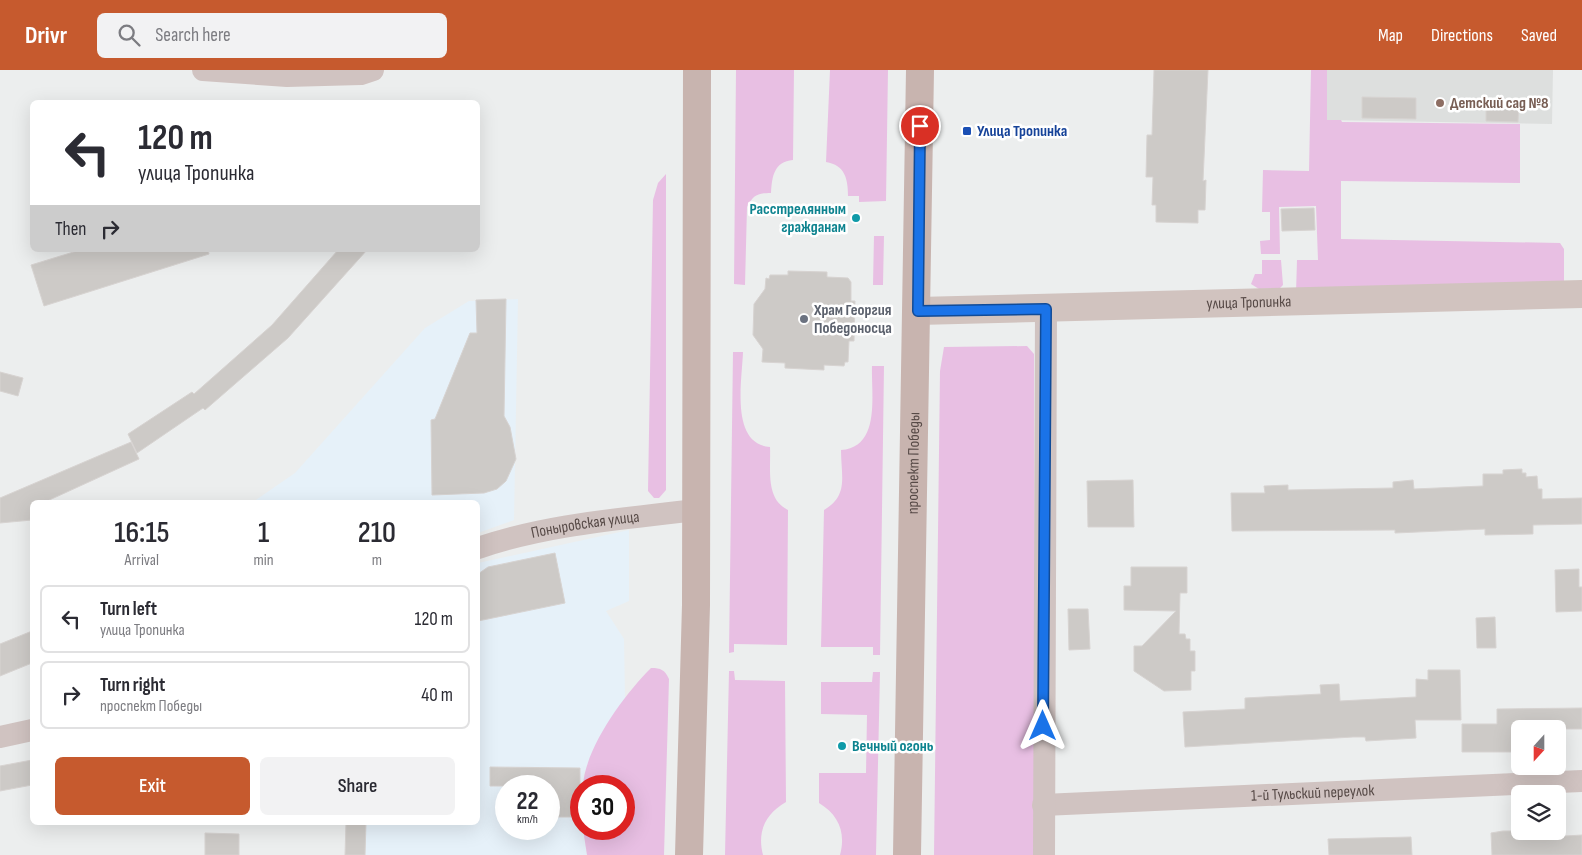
<!DOCTYPE html>
<meta charset="utf-8">
<style>
:root{--surface:#fff;--page:#f2f2f3;--text:#2b2b33;--muted:#7c7c81;--line:#e1e1e2;--accent:#c65a2e}
body{margin:0;font-family:"Sofia Sans Condensed",sans-serif;background:var(--page);color:var(--text);height:100vh;display:flex;flex-direction:column;font-size:19px;white-space:nowrap}
*{box-sizing:border-box;margin:0}
p{font-size:16px;color:var(--muted)}
.icon{flex:none;width:28px;height:28px;fill:none;stroke:currentColor;stroke-width:2;stroke-linecap:round;stroke-linejoin:round}
.map{position:relative;flex:1;overflow:hidden}
.sheet{position:absolute;left:30px;top:430px;width:450px;height:325px;display:flex;flex-direction:column;background:var(--surface);border-radius:8px;box-shadow:0 5px 20px #0002}
.sheet>*{flex:none}
.hud{position:absolute;left:30px;top:30px;width:450px;height:152px;border-radius:8px;box-shadow:0 5px 20px #0002;background:#fff;color:var(--text);overflow:hidden}
.needle{width:32px;rotate:201deg}
.buttons{position:absolute;left:1511px;top:650px;display:grid;gap:10px}
.buttons a{display:grid;place-items:center;width:55px;height:55px;border-radius:8px;background:var(--surface);box-shadow:0 5px 20px #0002;font-size:25px}
.speed{position:absolute;left:495px;top:705px;display:flex;gap:10px;font-size:25px;font-weight:700;text-align:center}
.speed>*{display:grid;place-content:center;width:65px;height:65px;border-radius:50%;background:var(--surface);box-shadow:0 5px 20px #0002;line-height:1}
.speed small{font-size:12px;font-weight:400}
.speed .limit{border:8px solid #d22;background:#fff;color:#111}
.pin{position:absolute;display:grid;place-items:center;width:42px;height:42px;color:#fff;margin:-21px;border:2px solid #fff;border-radius:50%;box-shadow:0 1px 5px #0007}
.me{position:absolute;width:55px;margin:-28px;rotate:0deg;stroke-linejoin:round;filter:drop-shadow(0 0 4px #0008)}
.turn{display:flex;align-items:center;gap:18px;height:105px;padding:0 25px;font-size:22px}
.turn .icon{width:65px;height:65px;stroke-width:2.5}
.turn b{display:block;font-size:35px;line-height:42px}
.then{display:flex;align-items:center;height:48px;padding:0 25px;background:#0003;gap:10px;font-size:19px}
.eta{display:flex;justify-content:space-evenly;align-items:center;height:85px;text-align:center}
.eta b{font-size:30px;font-weight:600;line-height:35px}
.button{display:flex;gap:10px;margin-top:auto;padding:10px 25px}
.button a{flex:1;height:58px;border-radius:8px;background:var(--accent);color:#fff;font-size:20px;font-weight:600;line-height:58px;text-align:center}
.button a+a{background:var(--page);color:var(--text)}
ul{padding:0;list-style:none}
li{display:flex;align-items:center;gap:15px;height:68px;margin:0 10px 8px;padding:0 15px;border:2px solid var(--line);border-radius:8px}
li div{flex:1}
li b{display:block;font-size:19px}
li em{font-style:normal}
header{display:flex;align-items:center;gap:30px;box-sizing:border-box;height:70px;padding:0 25px;background:var(--accent);color:#fff}
header strong{font-size:24px}
nav{display:flex;gap:28px;margin-inline-start:auto;font-size:18px}
.search{width:350px;height:45px;background:var(--page);display:flex;align-items:center;gap:12px;box-sizing:border-box;padding:0 18px;border-radius:8px;color:var(--muted);font-size:19px}
.map>svg:first-child{display:block}
.commercial{fill:#e6f1f9;fill-rule:evenodd}
.education{fill:#dddfde}
.green{fill:#e8bfe3}
.building{fill:#cdcac7;stroke:#d7d3d1}
.lines{fill:none;stroke-linecap:round;stroke-linejoin:round}
.minor{stroke:#d0c3c1;stroke-width:22}
.secondary{stroke:#d1c3bf;stroke-width:28}
.primary{stroke:#c8b4af;stroke-width:28}
.route-casing{stroke:#114b97;stroke-width:12}
.route{stroke:#1a73e8;stroke-width:9}
.education-dot{fill:#8d6e63;stroke:#fff;stroke-width:2}
.transit-dot{fill:#1a4fb4;stroke:#fff;stroke-width:2}
.culture-dot{fill:#0f9aa8;stroke:#fff;stroke-width:2}
.worship-dot{fill:#6b7280;stroke:#fff;stroke-width:2}
.labels{text-anchor:middle;dominant-baseline:central;stroke-width:5;stroke-linejoin:round;paint-order:stroke}
.education-label{font-size:16px;font-weight:bold;fill:#785e54;stroke:#fff;text-anchor:start}
.transit-label{font-size:16px;font-weight:bold;fill:#164399;stroke:#fff;text-anchor:start}
.culture-label{font-size:16px;font-weight:bold;fill:#0d838f;stroke:#fff;text-anchor:end}
.street-label{font-size:16px;fill:#574a47;stroke:#fff}
.worship-label{font-size:16px;font-weight:bold;fill:#5b616d;stroke:#fff;text-anchor:start}
</style>
<header>
<strong>Drivr</strong>
<div class="search"><svg class="icon" aria-label="search" viewBox="0 0 24 24"><circle cx="10" cy="10" r="6"/><path d="M15 15l6 6"/></svg>Search here</div>
<nav><a>Map</a><a>Directions</a><a>Saved</a></nav>
</header>
<div class="map">
<svg width="1582" height="785" viewBox="0 0 1582 785">
<rect width="100%" height="100%" fill="#eceeee"/>
<path class="commercial" d="M518 229 514 450 478 463V432H253L295 403 425 258 469 231Z
M629 460V531L606 541 624 569 625 629 601 666 584 704 583 716H581V759H583L587 785H365L366 753 478 752V493ZM506 716H549V759H506Z"/>
<path class="education" d="M1327 0H1553L1552 54 1326 50Z"/>
<path class="green" d="M736 0H794L793 90C774 92 772 106 771 123 758 123 753 125 747 137L745 215 734 214Z
M830 0H888L886 131 859 132V126H848C848 109 845 95 826 92Z
M1311 0H1327V50H1341L1342 52 1520 54V113L1341 111V169L1560 173 1564 179V221L1296 223 1297 190H1318L1316 136 1279 137 1280 184H1261L1260 171 1270 170V142H1262L1263 100 1309 101Z
M666 104V420L659 428H654L648 421 653 130 658 113Z
M874 166H884L883 215H873Z
M1262 190H1281L1283 215 1280 218 1259 219 1251 214 1255 204H1262Z
M1027 276 1034 284 1035 785H934L940 301 944 277Z
M733 282H743C742 311 730 374 770 377 771 399 765 429 788 440L787 575 734 574V582L729 583Z
M872 296H884L880 585H873V577H821L824 440C849 425 841 406 841 380 881 377 871 325 872 296Z
M651 598C661 598 665 600 669 609L664 785H587L583 759H624V716H583C585 678 624 625 651 598Z
M729 601H734L735 610 785 611 786 732C765 744 757 762 763 785H725Z
M873 602H880L876 785H840C846 763 839 745 819 733V703H866L867 645 821 644V612H872Z"/>
<path class="building" d="M1154 0H1208L1203 111 1206 110 1205 140H1198V153L1156 152V135H1152L1153 107H1146L1147 65H1152Z
M1362 27 1416 28V49L1362 48Z
M1486 32 1519 33 1518 52 1486 51Z
M1314 138 1315 160 1282 161 1281 139Z
M80 180H208L209 184 44 236 31 195Z
M338 180H367L288 268 205 340 203 338 137 383 128 364 192 322 194 324 272 255Z
M788 201 827 202V207L848 208 851 212V231H855L854 271H849L848 292H845L844 296 824 295V300L785 298V293L762 292 763 279 753 265 754 234 765 219 766 208 769 209 770 205H788Z
M506 229 504 346 510 357 516 389 506 411 497 419 484 423 432 425 431 350 435 349 470 263H477L476 230Z
M0 302 23 308 18 326 0 321Z
M131 372 139 389 45 432H32V450L0 453V428Z
M1522 399V403H1526V407L1537 406 1538 419H1542V429L1582 428V454L1533 455V464L1485 465V459L1395 463V460L1232 461 1231 423H1265L1264 416 1288 415V420L1393 418V412L1413 410 1414 419 1483 416V404H1503V400Z
M1133 410 1134 457H1088L1087 411Z
M555 483 565 533 478 551V504L488 497Z
M1131 497H1187V523H1180L1179 564H1185L1186 569H1190V581H1195V601H1191V620L1164 621 1134 601V576H1142L1176 541 1124 540V516H1131Z
M1579 499V517H1582V541L1556 542 1555 500Z
M1068 539H1088L1090 579 1069 580Z
M1495 547 1496 578H1477L1476 548Z
M32 561V593L0 606V574Z
M1428 600H1460L1461 650H1415L1416 668 1366 671 1365 667H1353L1185 677 1183 642 1245 639V628L1321 624 1320 615 1339 614 1340 631 1416 627V609L1428 610Z
M1582 638V659H1520V682H1462V654H1497V639Z
M32 690V715L0 721V696Z
M490 697 580 698V747H549V716H490Z
M346 752H366L365 785H345Z
M1503 761H1548V767L1582 765V785H1492L1491 763Z
M205 763 239 764V785H205Z
M1411 767 1412 785H1329L1328 769Z"/>
<g class="lines">
<g class="minor">
<path d="M203 0 287 6 361 4 373 0"/>
<path id="s1" d="M478 478C547 454 623 449 695 440"/>
<path d="M0 667 32 660"/>
<path id="s2" d="M1043 735 1582 711"/>
<path d="M1044 785 1046 239"/>
</g>
<path class="secondary" id="s3" d="M918 241 1582 224"/>
<g class="primary">
<path d="M689 785 696 535 697 0"/>
<path id="s4" d="M907 785 920 0"/>
</g>
</g>
<g class="lines">
<defs>
<path id="route" d="M920 56 918 241 1046 239 1043 656"/>
</defs>
<use href="#route" class="route-casing"/>
<use href="#route" class="route"/>
</g>
<circle class="education-dot" cx="1440" cy="33" r="5"/>
<rect class="transit-dot" x="962" y="56" width="10" height="10" rx="2.5"/>
<g class="culture-dot">
<circle cx="856" cy="148" r="5"/>
<circle cx="842" cy="676" r="5"/>
</g>
<circle class="worship-dot" cx="804" cy="249" r="5"/>
<g class="labels">
<g class="education-label">
<text x="1450" y="33">Детский сад №8</text>
</g>
<g class="transit-label">
<text x="977" y="61">Улица Тропинка</text>
</g>
<g class="culture-label">
<text x="846" y="139">Расстрелянным<tspan x="846" dy="18">гражданам</tspan></text>
<text x="852" y="676" text-anchor="start">Вечный огонь</text>
</g>
<g class="street-label">
<text stroke="none"><textPath href="#s3" startOffset="331">улица Тропинка</textPath></text>
<text stroke="none"><textPath href="#s4" startOffset="392">проспект Победы</textPath></text>
<text stroke="none"><textPath href="#s1" startOffset="110">Поныровская улица</textPath></text>
<text stroke="none"><textPath href="#s2" startOffset="270">1-й Тульский переулок</textPath></text>
</g>
<g class="worship-label">
<text x="814" y="240">Храм Георгия<tspan x="814" dy="18">Победоносца</tspan></text>
</g>
</g>
</svg>
<div class="buttons">
<a><svg class="needle" viewBox="-14 -14 28 28"><path d="M0-13l5 13h-10z" fill="#e53935"/><path d="M0 13l5-13h-10z" fill="#7c7c81"/></svg></a>
<a><svg class="icon" aria-label="layers" viewBox="0 0 24 24"><path d="M12 4l9 5-9 5-9-5zM3 14l9 5 9-5"/></svg></a>
</div>
<div class="speed"><div>22<small>km/h</small></div><div class="limit">30</div></div>
<div class="pin" style="left:920px;top:56px;background:#d93025"><svg class="icon" aria-label="arrive" viewBox="0 0 24 24"><path d="M6 21V4h12l-3 4 3 4H6"/></svg></div>
<svg class="me" style="left:1043px;top:656px" viewBox="-20 -20 40 40"><path d="M0-17L14 15 0 8-14 15z" fill="#1a73e8" stroke="#fff" stroke-width="4"/></svg>
<div class="hud">
<div class="turn"><svg class="icon" aria-label="left" viewBox="0 0 24 24"><path d="M17 20v-9H6M10 6l-5 5 5 5"/></svg><div><b>120 m</b>улица Тропинка</div></div>
<div class="then">Then<svg class="icon" aria-label="right" viewBox="0 0 24 24"><path d="M7 20v-9h11M14 6l5 5-5 5"/></svg></div>
</div>
<section class="sheet">
<div class="eta">
<div><b>16:15</b><p>Arrival</p></div>
<div><b>1</b><p>min</p></div>
<div><b>210</b><p>m</p></div>
</div>
<ul>
<li><svg class="icon" aria-label="left" viewBox="0 0 24 24"><path d="M17 20v-9H6M10 6l-5 5 5 5"/></svg><div><b>Turn left</b><p>улица Тропинка</p></div><em>120 m</em></li>
<li><svg class="icon" aria-label="right" viewBox="0 0 24 24"><path d="M7 20v-9h11M14 6l5 5-5 5"/></svg><div><b>Turn right</b><p>проспект Победы</p></div><em>40 m</em></li>
</ul>
<div class="button"><a>Exit</a><a>Share</a></div>
</section>
</div>
